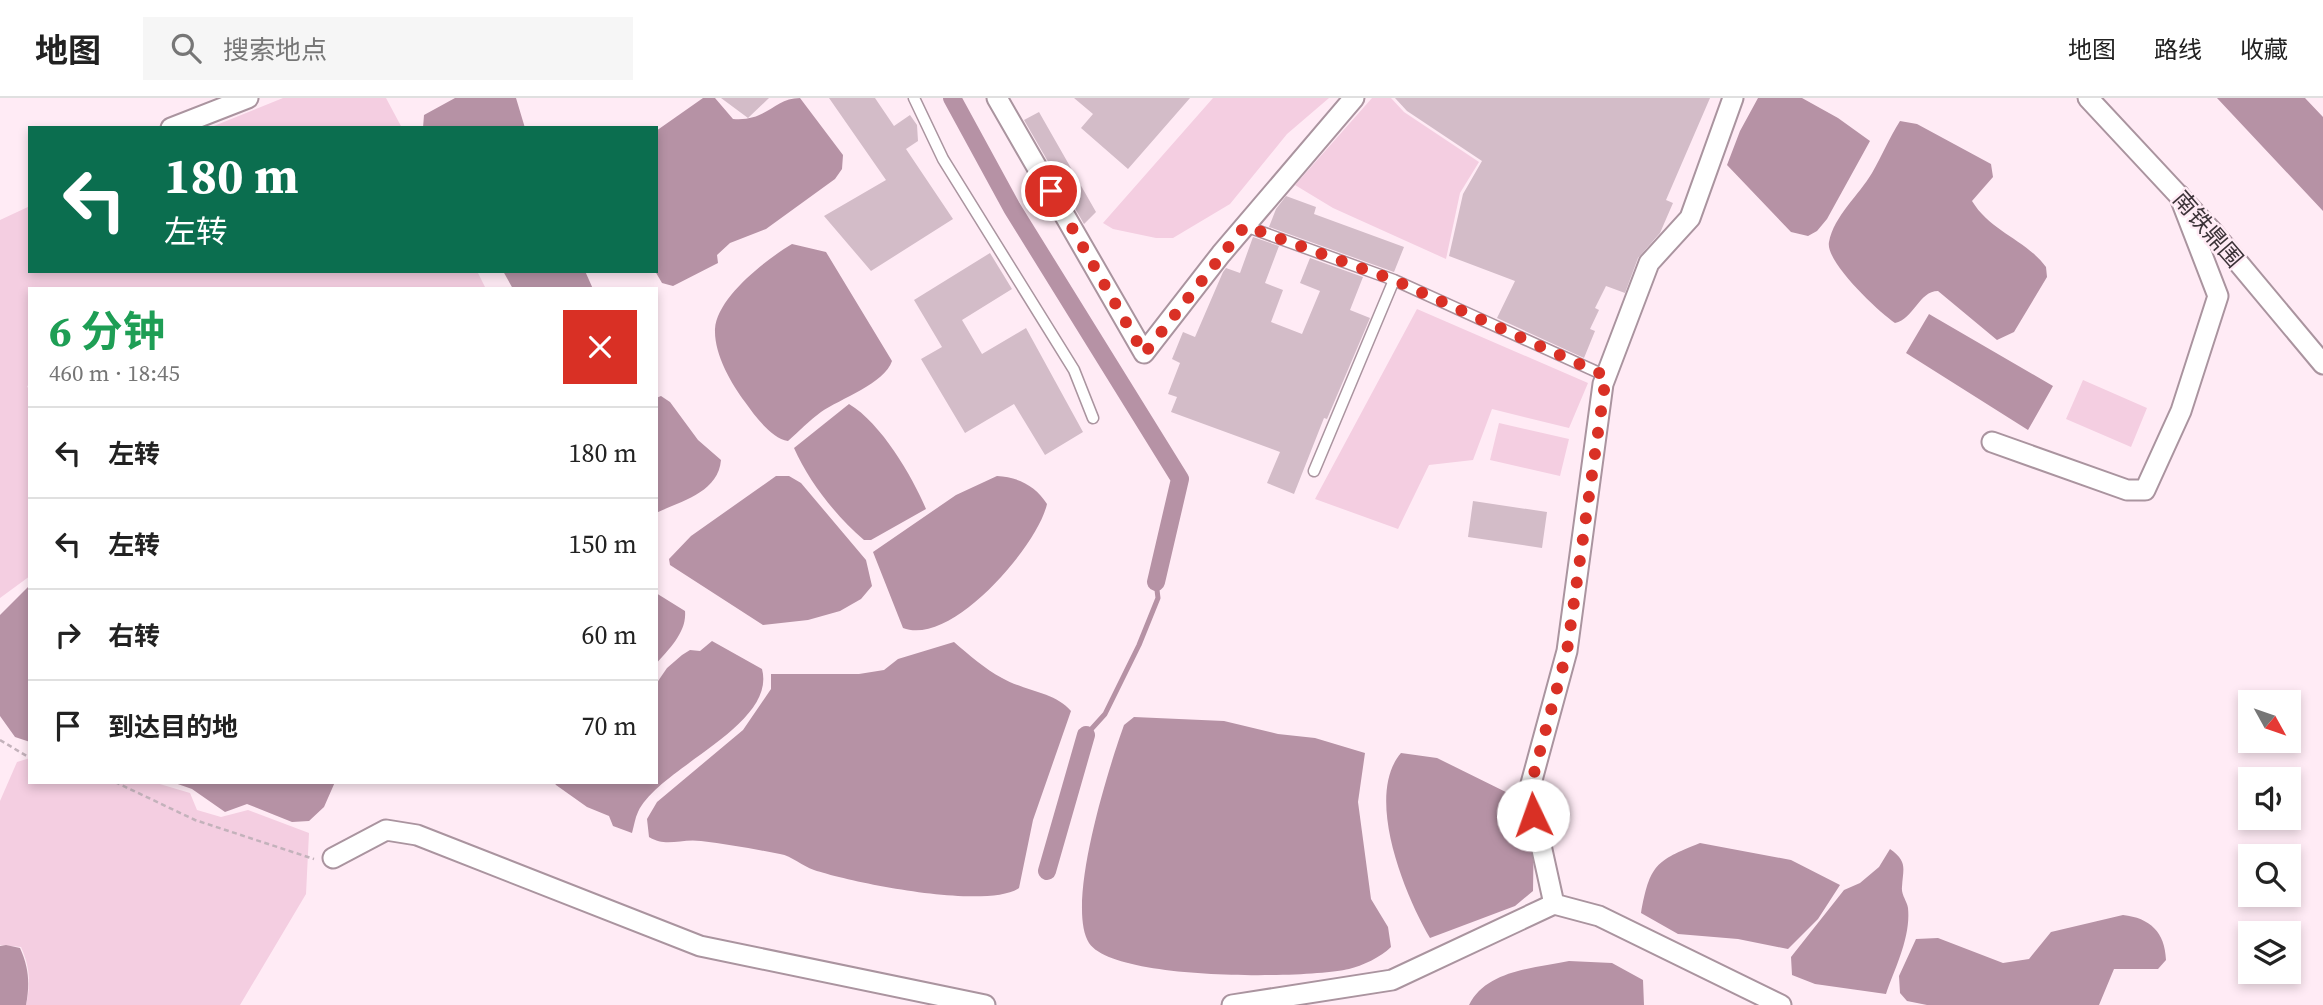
<!DOCTYPE html>
<html lang="zh">
<meta charset="utf-8">
<style>
:root{--surface:#fff;--page:#f6f6f6;--text:#222;--muted:#767676;--line:#e0e0e0}
body{margin:0;font-family:"Source Serif 4","Noto Sans SC",serif;background:var(--page);color:var(--text);height:100vh;display:flex;flex-direction:column;font-size:26px;white-space:nowrap}
*{box-sizing:border-box;margin:0}
p{font-size:23px;color:var(--muted)}
.icon{flex:none;width:38px;height:38px;fill:none;stroke:currentColor;stroke-width:2;stroke-linecap:round;stroke-linejoin:round}
.map{position:relative;flex:1;overflow:hidden}
.details{position:absolute;left:28px;top:189px;width:630px;height:497px;display:flex;flex-direction:column;background:var(--surface);border-radius:0px;box-shadow:0 4px 10px #0003}
.details>*{flex:none}
.banner{position:absolute;left:28px;top:28px;width:630px;height:147px;border-radius:0px;box-shadow:0 4px 10px #0003;background:#0b6e4f;color:#fff;overflow:hidden}
.needle{width:46px;rotate:130deg}
.fabs{position:absolute;left:2238px;top:592px;display:grid;gap:14px}
.fabs a{display:grid;place-items:center;width:63px;height:63px;border-radius:0px;background:var(--surface);box-shadow:0 4px 10px #0003;font-size:35px}
.pin{position:absolute;display:grid;place-items:center;width:60px;height:60px;color:#fff;margin:-30px;border:4px solid #fff;border-radius:50%;box-shadow:0 2px 7px #0007}
.me{position:absolute;width:77px;margin:-38px;rotate:357deg;stroke-linejoin:round;filter:drop-shadow(0 0 5px #0008)}
.turn{display:flex;align-items:center;gap:24px;height:147px;padding:0 21px;font-size:32px}
.turn .icon{width:91px;height:91px;stroke-width:2.5}
.turn b{display:block;font-size:49px;line-height:60px}
.round{display:grid;place-items:center;flex:none;width:74px;height:74px;border-radius:0px;background:var(--page)}
.summary{display:flex;align-items:center;justify-content:space-between;height:119px;padding:0 21px}
h1{font-size:42px;font-weight:700;line-height:52px;color:#1e9e55}
ul{padding:0;list-style:none}
li{display:flex;align-items:center;gap:21px;height:91px;padding:0 21px;border-top:2px solid var(--line)}
li div{flex:1}
li b{display:block;font-size:26px}
li em{font-style:normal}
header{display:flex;align-items:center;gap:42px;box-sizing:border-box;height:98px;padding:0 35px;background:var(--surface);border-bottom:2px solid var(--line)}
header strong{font-size:33px}
nav{display:flex;gap:38px;margin-inline-start:auto;font-size:24px}
.search{width:490px;height:63px;background:var(--page);display:flex;align-items:center;gap:18px;box-sizing:border-box;padding:0 24px;border-radius:0px;color:var(--muted);font-size:26px}
.map>svg:first-child{display:block}
.green{fill:#f4cee1}
.water{fill:#b692a5}
.lines{fill:none;stroke-linecap:round;stroke-linejoin:round}
.stream{stroke:#b692a5;stroke-width:5}
.canal{stroke:#b692a5;stroke-width:18}
.building{fill:#d3bcc8}
.lane-casing{stroke:#aa949f;stroke-width:13}
.street-casing{stroke:#aa949f;stroke-width:23}
.path{stroke:#c3b2bb;stroke-width:2.5;stroke-dasharray:5 3.5;stroke-linecap:butt}
.lane{stroke:#fff;stroke-width:10}
.street{stroke:#fff;stroke-width:19}
.route{stroke:#d93025;stroke-width:12;stroke-dasharray:0 21.6}
.labels{text-anchor:middle;dominant-baseline:central;stroke-width:5;stroke-linejoin:round;paint-order:stroke}
.street-label{font-size:23px;fill:#3c3338;stroke:#ffebf5}
</style>
<header>
<strong>地图</strong>
<div class="search"><svg class="icon" aria-label="search" viewBox="0 0 24 24"><circle cx="10" cy="10" r="6"/><path d="M15 15l6 6"/></svg>搜索地点</div>
<nav><a>地图</a><a>路线</a><a>收藏</a></nav>
</header>
<div class="map">
<svg width="2323" height="907" viewBox="0 0 2323 907">
<rect width="100%" height="100%" fill="#ffebf5"/>
<path class="green" d="M283 0H386L402 30H209Z
M1213 0H1329L1287 36 1230 106 1173 140H1156L1113 131 1103 125Z
M1372 0H1391L1404 14 1479 64 1460 95 1446 161 1333 110 1295 87Z
M30 108V173H477L486 191H30V287L27 288 30 294V478L0 500V122Z
M1417 211 1588 285 1569 330 1492 311 1473 362 1429 367 1398 431 1315 401Z
M2083 282 2147 310 2131 349 2066 321Z
M1499 325 1569 341 1560 378 1490 362Z
M30 660V684H153L190 695 197 712 221 719 248 712 309 735 306 796 240 907H26C31 886 30 869 21 849L0 847V703L17 664Z"/>
<path class="water" d="M455 0H516L525 30H423L424 17Z
M703 0H715L733 21C767 24 774 0 800 0L843 57 842 71 835 81 766 131 730 145 717 157 718 165 673 188 662 185 655 173 656 33Z
M1758 0H1802L1838 20 1870 43 1827 121 1817 133 1808 138 1791 134 1727 67 1740 33Z
M2217 0H2305L2323 19V113Z
M1900 23 1917 26 1991 66 1993 79 1972 103C1991 134 2025 141 2046 169L2047 179 2014 234 1997 242 1938 193C1919 193 1914 221 1895 225 1879 214 1825 164 1829 144 1834 118 1859 97 1872 75 1882 58 1889 40 1900 23Z
M792 146 826 154 892 263C885 285 840 301 821 314 810 322 799 333 788 343 771 340 755 318 745 304 731 285 714 256 715 231 717 199 767 161 792 146Z
M503 173H585L593 191H513Z
M1929 216 2053 288 2028 332 1906 255Z
M661 298 670 304 698 342 721 362C718 395 681 403 656 415V300Z
M849 306C881 325 912 378 926 411L871 442H864C836 418 809 384 794 350Z
M776 378H789L801 385 866 462 872 488 861 501 840 513 808 522 763 527 670 467 669 461 691 438Z
M997 378C1018 379 1036 388 1047 406 1038 447 952 549 903 530L873 454 956 397Z
M30 487V644L15 639 0 618V517Z
M656 495 685 513C687 534 669 551 656 566Z
M712 543 762 571C777 628 659 669 638 714 635 720 634 728 632 735L613 728 609 718 587 709 556 687 554 684H656V586L667 570 682 557 690 552 700 553Z
M954 544C969 557 985 571 1002 580 1024 593 1055 594 1071 613L1033 722 1019 790C986 812 853 785 814 772 802 768 792 758 780 756 754 751 727 746 701 743 681 740 667 750 649 739L647 721 657 704 743 632 771 591V576H859L884 572 898 561Z
M1134 619 1224 623 1278 636 1315 640 1365 655 1358 704 1371 801 1388 829 1391 849C1381 859 1362 868 1349 871 1305 881 1114 883 1089 845 1065 807 1109 669 1124 627Z
M1401 655 1437 660 1522 702 1534 727 1533 793 1515 808 1430 840C1405 797 1364 698 1401 655Z
M172 684H335L324 709 309 723 292 724 247 706 225 714 192 691Z
M1700 745 1791 762 1840 787 1818 821 1788 851 1738 841 1678 836 1641 815C1650 767 1655 763 1700 745Z
M1890 751C1908 764 1903 770 1902 789 1901 797 1907 803 1908 810 1911 839 1895 870 1886 896L1815 886 1792 877 1791 859 1844 792 1860 785 1879 769Z
M2123 817C2150 820 2165 834 2166 862L2158 871H2114L2099 907H1927L1907 903 1900 895 1899 878 1916 841 1938 840 2003 865 2029 861 2051 834Z
M6 847 20 850C29 870 30 886 26 907H0V848Z
M1569 863 1612 865 1643 882 1644 907H1469C1486 872 1535 870 1569 863Z"/>
<g class="lines">
<path class="stream" d="M1086 637 1105 616 1139 547 1158 500 1156 484"/>
<path class="canal" d="M952 0 1012 110 1180 381 1156 484
M1047 773 1086 637"/>
</g>
<path class="building" d="M721 0H769L748 20Z
M829 0H875L894 28 910 17 917 27 918 43 906 51 953 121 871 173 824 118 886 82Z
M1074 0H1190L1128 71 1081 30 1093 16Z
M1395 0H1710L1666 102 1673 105 1660 135 1638 160 1625 195 1606 188 1595 210 1599 212 1590 231 1595 233 1584 260 1497 220 1515 183 1449 158 1463 96 1482 63 1407 13Z
M1039 14 1096 114 1084 126 1024 22Z
M1286 98 1316 109 1314 116 1404 149 1394 174 1269 129 1276 111Z
M1253 139 1279 148 1265 185 1283 192 1271 224 1302 236 1320 193 1300 185 1310 160 1363 179 1350 212 1370 220 1327 321 1324 320 1294 396 1267 385 1280 354 1171 314 1177 299 1168 296 1180 265 1172 261 1183 234 1195 239 1223 174 1226 170 1240 175Z
M990 155 1012 191 962 222 982 256 1026 230 1083 334 1045 357 1014 306 965 335 921 261 942 249 914 202Z
M1473 403 1547 414 1542 450 1468 439Z"/>
<g class="lines">
<defs>
<path id="lane" d="M914 0 943 61 1074 272 1093 320
M1245 128 1394 182 1606 278
M1314 373 1394 182"/>
<path id="street" d="M997 0 1144 255 1221 156 1354 0
M2088 0 2211 132 2323 266
M171 30 248 0
M1992 344 2127 392H2145L2181 313 2218 198 2179 97
M333 760 386 732 417 737 700 848 985 907
M1554 806 1529 693 1567 553 1603 286 1649 165 1690 120 1733 0
M1232 907 1392 882 1554 806 1599 818 1781 907"/>
</defs>
<use href="#lane" class="lane-casing"/>
<use href="#street" class="street-casing"/>
<path class="path" d="M0 642 30 660
M115 684 195 722 314 761"/>
<use href="#lane" class="lane"/>
<use href="#street" class="street"/>
</g>
<g class="lines">
<path class="route" d="M1051 93 1144 256 1245 128 1394 182 1606 278 1567 553 1529 694 1533 717"/>
</g>
<g class="labels">
<g class="street-label">
<text transform="translate(2208 131) rotate(49)">南铁鼎围</text>
</g>
</g>
</svg>
<div class="fabs">
<a><svg class="needle" viewBox="-14 -14 28 28"><path d="M0-13l5 13h-10z" fill="#e53935"/><path d="M0 13l5-13h-10z" fill="#767676"/></svg></a>
<a><svg class="icon" aria-label="sound" viewBox="0 0 24 24"><path d="M4 9h4l5-4v14l-5-4H4zM17 9q2 3 0 6"/></svg></a>
<a><svg class="icon" aria-label="search" viewBox="0 0 24 24"><circle cx="10" cy="10" r="6"/><path d="M15 15l6 6"/></svg></a>
<a><svg class="icon" aria-label="layers" viewBox="0 0 24 24"><path d="M12 4l9 5-9 5-9-5zM3 14l9 5 9-5"/></svg></a>
</div>
<div class="pin" style="left:1051px;top:93px;background:#d93025"><svg class="icon" aria-label="arrive" viewBox="0 0 24 24"><path d="M6 21V4h12l-3 4 3 4H6"/></svg></div>
<svg class="me" style="left:1533px;top:717px" viewBox="-20 -20 40 40"><circle r="19" fill="#fff"/><path d="M0-13L10 11 0 6-10 11z" fill="#d93025"/></svg>
<div class="banner">
<div class="turn"><svg class="icon" aria-label="left" viewBox="0 0 24 24"><path d="M17 20v-9H6M10 6l-5 5 5 5"/></svg><div><b>180 m</b>左转</div></div>
</div>
<section class="details">
<div class="summary"><div><h1>6 分钟</h1><p>460 m · 18:45</p></div><a class="round" style="background:#d93025;color:#fff"><svg class="icon" aria-label="close" viewBox="0 0 24 24"><path d="M6 6l12 12M18 6L6 18"/></svg></a></div>
<ul>
<li><svg class="icon" aria-label="left" viewBox="0 0 24 24"><path d="M17 20v-9H6M10 6l-5 5 5 5"/></svg><div><b>左转</b></div><em>180 m</em></li>
<li><svg class="icon" aria-label="left" viewBox="0 0 24 24"><path d="M17 20v-9H6M10 6l-5 5 5 5"/></svg><div><b>左转</b></div><em>150 m</em></li>
<li><svg class="icon" aria-label="right" viewBox="0 0 24 24"><path d="M7 20v-9h11M14 6l5 5-5 5"/></svg><div><b>右转</b></div><em>60 m</em></li>
<li><svg class="icon" aria-label="arrive" viewBox="0 0 24 24"><path d="M6 21V4h12l-3 4 3 4H6"/></svg><div><b>到达目的地</b></div><em>70 m</em></li>
</ul>
</section>
</div>
